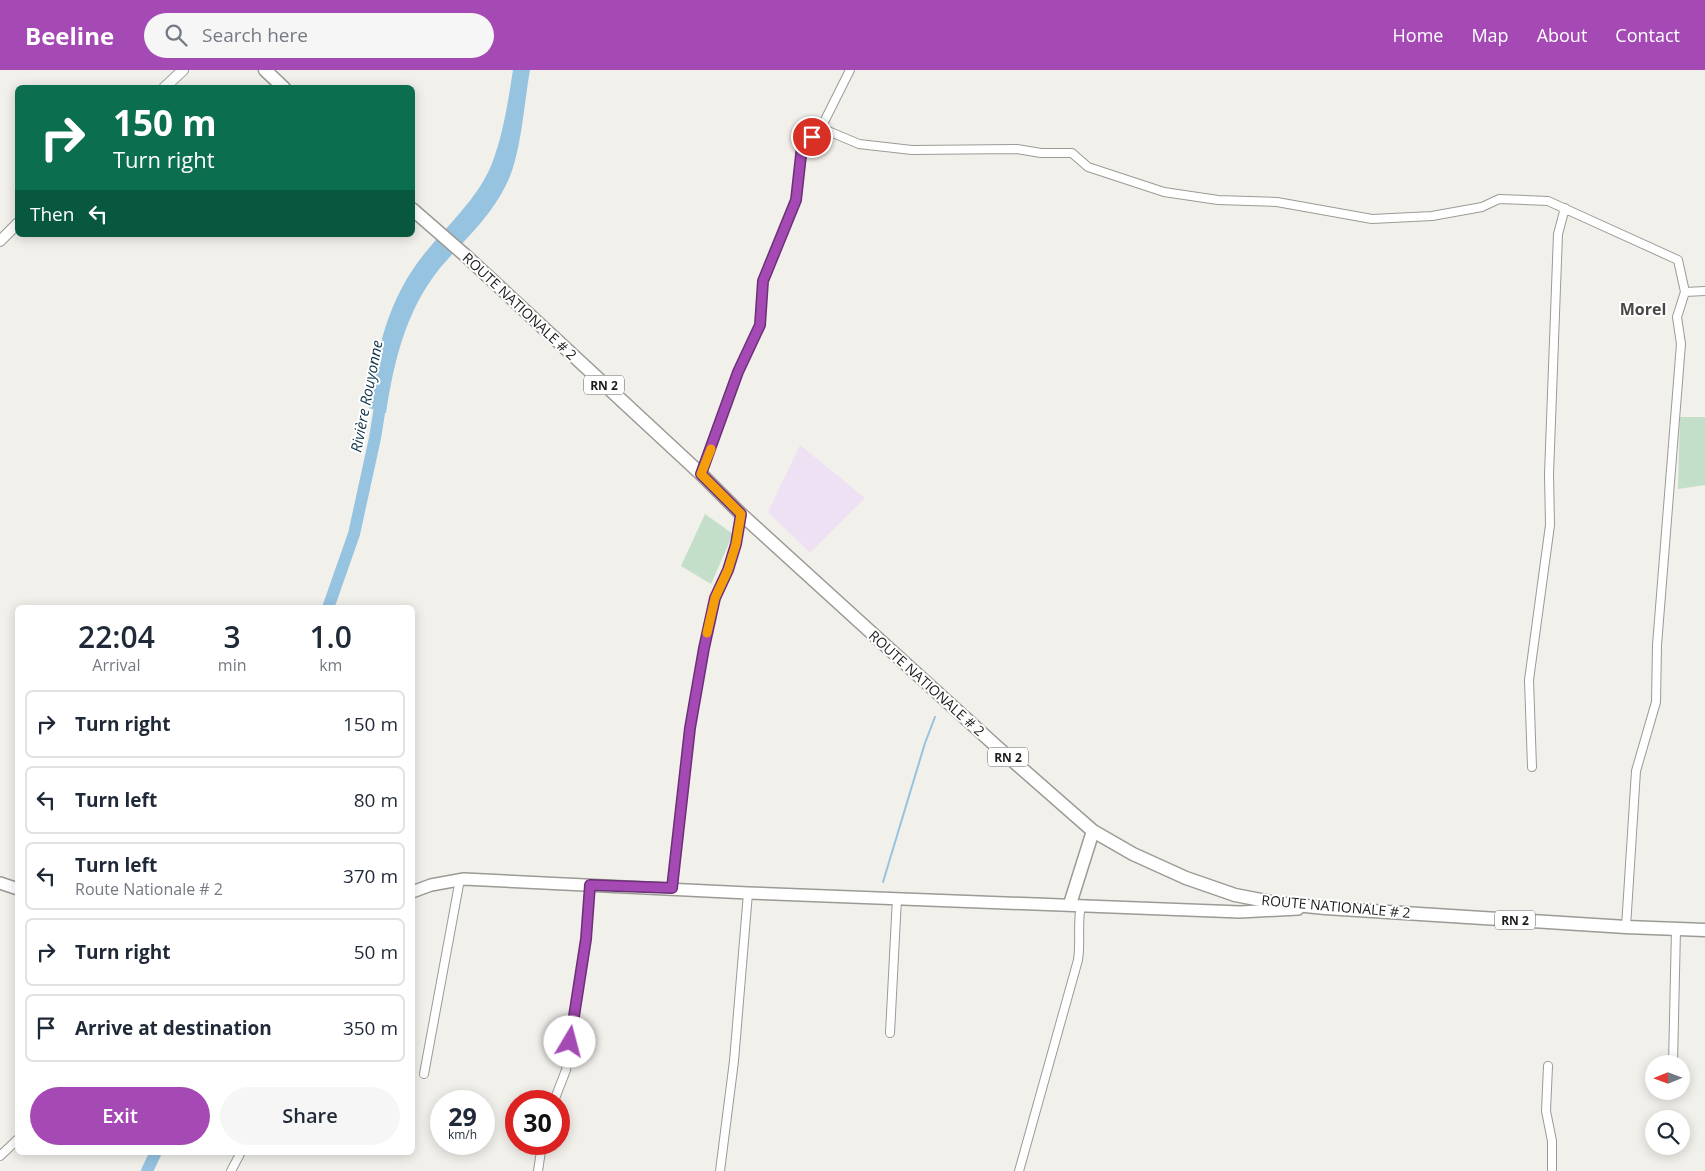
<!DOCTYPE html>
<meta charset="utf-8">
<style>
:root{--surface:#fff;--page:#f6f6f7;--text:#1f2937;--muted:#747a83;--line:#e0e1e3;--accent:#a54ab5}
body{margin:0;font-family:"Open Sans",sans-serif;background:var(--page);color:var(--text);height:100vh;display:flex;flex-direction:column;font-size:19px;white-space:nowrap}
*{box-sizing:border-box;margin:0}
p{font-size:16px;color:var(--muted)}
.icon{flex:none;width:28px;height:28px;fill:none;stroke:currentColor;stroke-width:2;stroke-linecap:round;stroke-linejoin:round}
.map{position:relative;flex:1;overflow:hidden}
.sheet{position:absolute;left:15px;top:535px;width:400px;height:550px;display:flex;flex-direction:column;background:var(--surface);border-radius:8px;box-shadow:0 2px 12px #0003}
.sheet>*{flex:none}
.guide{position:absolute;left:15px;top:15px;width:400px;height:152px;border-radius:8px;box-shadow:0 2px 12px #0003;background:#0b6e4f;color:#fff;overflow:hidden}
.needle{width:32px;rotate:269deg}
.buttons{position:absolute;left:1645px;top:985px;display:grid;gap:10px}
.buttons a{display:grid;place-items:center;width:45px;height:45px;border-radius:50%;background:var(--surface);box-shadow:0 2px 12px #0003;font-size:25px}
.speed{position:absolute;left:430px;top:1020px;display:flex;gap:10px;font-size:25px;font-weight:700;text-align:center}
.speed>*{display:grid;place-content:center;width:65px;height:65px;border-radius:50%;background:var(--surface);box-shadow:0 2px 12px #0003;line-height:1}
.speed small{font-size:12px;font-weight:400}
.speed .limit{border:8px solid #d22;background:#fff;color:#111}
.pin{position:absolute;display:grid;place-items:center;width:42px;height:42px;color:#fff;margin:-21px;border:2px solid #fff;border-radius:50%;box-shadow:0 1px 5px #0007}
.me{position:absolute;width:55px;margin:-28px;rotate:8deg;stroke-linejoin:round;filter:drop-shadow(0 0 4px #0008)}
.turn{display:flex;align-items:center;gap:18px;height:105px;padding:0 15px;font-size:22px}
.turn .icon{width:65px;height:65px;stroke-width:2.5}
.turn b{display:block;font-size:35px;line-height:42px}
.then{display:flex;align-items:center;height:48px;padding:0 15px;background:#0003;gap:10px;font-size:19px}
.eta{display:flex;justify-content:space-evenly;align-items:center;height:85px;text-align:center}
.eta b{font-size:30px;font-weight:600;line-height:35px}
.cta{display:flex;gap:10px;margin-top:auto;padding:10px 15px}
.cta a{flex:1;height:58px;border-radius:30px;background:var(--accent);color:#fff;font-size:20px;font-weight:600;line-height:58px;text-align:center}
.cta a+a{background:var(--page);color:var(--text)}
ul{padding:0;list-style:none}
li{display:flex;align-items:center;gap:15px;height:68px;margin:0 10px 8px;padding:0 5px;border:2px solid var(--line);border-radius:8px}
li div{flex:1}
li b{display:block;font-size:19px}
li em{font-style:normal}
header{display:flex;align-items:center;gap:30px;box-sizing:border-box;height:70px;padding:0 25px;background:var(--accent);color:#fff}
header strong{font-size:24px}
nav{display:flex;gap:28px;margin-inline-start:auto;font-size:18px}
.search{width:350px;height:45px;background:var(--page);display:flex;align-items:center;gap:12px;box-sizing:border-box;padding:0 18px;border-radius:28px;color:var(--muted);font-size:19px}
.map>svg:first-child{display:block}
.education{fill:#eee1f4}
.green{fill:#c3dec9}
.water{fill:#96c3df}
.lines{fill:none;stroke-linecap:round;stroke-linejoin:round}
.stream{stroke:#96c3df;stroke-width:2}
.river{stroke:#96c3df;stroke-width:12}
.minor-casing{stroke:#9c9a95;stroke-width:10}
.tertiary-casing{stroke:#9c9a95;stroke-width:12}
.secondary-casing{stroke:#9c9a95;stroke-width:14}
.primary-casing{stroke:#9c9a95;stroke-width:15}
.minor{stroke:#fff;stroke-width:8}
.tertiary{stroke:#fff;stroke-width:10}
.secondary{stroke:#fff;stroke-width:11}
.primary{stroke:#fff;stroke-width:12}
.route-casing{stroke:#6b3076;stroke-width:12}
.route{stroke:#a54ab5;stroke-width:9}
.slow{stroke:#f59e0b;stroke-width:9}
.labels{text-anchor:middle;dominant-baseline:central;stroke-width:4;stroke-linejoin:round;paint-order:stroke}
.shield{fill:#fff;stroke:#61605f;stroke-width:1}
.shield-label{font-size:12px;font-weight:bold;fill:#1d1c1b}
.street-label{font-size:14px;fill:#1d1c1b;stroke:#fff}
.water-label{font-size:15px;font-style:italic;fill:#0d3347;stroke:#fff}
.quarter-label{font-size:16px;font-weight:bold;fill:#4a4844;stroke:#fff}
</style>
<header>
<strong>Beeline</strong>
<div class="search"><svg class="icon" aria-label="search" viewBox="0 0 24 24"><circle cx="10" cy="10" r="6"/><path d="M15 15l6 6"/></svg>Search here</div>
<nav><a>Home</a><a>Map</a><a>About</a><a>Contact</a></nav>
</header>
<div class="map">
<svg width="1705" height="1101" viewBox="0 0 1705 1101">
<rect width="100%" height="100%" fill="#f2f0eb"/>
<path class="education" d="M800 375 865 428 810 483 768 442Z"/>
<path class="green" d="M1680 347H1705V415L1678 419Z
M705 444 733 464 711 514 681 496Z"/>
<path class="water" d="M513 0H530C524 33 521 87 506 115 490 148 463 171 440 198 406 240 394 291 386 343L369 338C376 282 388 228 425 183 447 156 477 129 491 96 503 66 508 32 513 0Z"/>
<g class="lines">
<path class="stream" d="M883 812 925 673 935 647"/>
<path class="river" d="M328 538 354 464 375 368 382 324
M147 1101 156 1082"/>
<defs>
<path id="minor" d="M821 58 859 74 912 80 1017 79 1041 83H1072L1088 97 1164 122 1218 130 1277 132 1372 149 1432 146 1482 137 1499 129 1548 131 1678 190 1685 222 1677 247 1681 274 1657 575 1656 632 1636 701 1626 857
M1685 222 1705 221
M701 404 738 302 760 255 763 211 796 130 803 76 821 58 850 0
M1532 697 1529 610 1550 455 1549 404 1558 164 1565 138
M672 818 690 658 704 578 715 528 728 500 736 474 741 444
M890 963 897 828
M1673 994 1676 859
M1548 996 1546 1041 1552 1071V1101
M424 1004 460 809
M554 1031 566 1000 586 869 590 815
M0 1086 18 1069
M231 1101 241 1082
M538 1101 542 1074
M720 1101 734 991 748 823
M1019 1101 1078 890C1081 871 1077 854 1081 835"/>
<path id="tertiary" d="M164 18 183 0
M0 171 18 153"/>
<path id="secondary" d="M0 813 18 819
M412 822 431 815 464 809 748 823 1240 842 1298 839"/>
<path id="primary" d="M265 0 284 18
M412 139 466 186 701 404 741 444 996 676 1093 761 1133 784 1186 808 1235 825 1276 833 1325 838 1626 857 1705 860
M1070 834 1093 761"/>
</defs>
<use href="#minor" class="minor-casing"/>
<use href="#tertiary" class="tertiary-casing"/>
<use href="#secondary" class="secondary-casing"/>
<use href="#primary" class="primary-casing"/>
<use href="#minor" class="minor"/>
<use href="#tertiary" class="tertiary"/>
<use href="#secondary" class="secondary"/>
<use href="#primary" class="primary"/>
</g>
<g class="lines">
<defs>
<path id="route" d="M570 972 586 869 590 815 672 818 690 658 704 578 715 528 728 500 736 474 741 444 701 404 738 302 760 255 763 211 796 130 802 76 812 67"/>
</defs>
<use href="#route" class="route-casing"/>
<use href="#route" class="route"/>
<path class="slow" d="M707 563 715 528 728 500 736 474 741 444 701 404 711 379"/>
</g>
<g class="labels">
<g class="shield">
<rect x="584" y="305.5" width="40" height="19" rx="4"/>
<rect x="988" y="677.5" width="40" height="19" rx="4"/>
<rect x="1495" y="840.5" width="40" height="19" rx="4"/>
</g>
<g class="shield-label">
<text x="604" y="315">RN 2</text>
<text x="1008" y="687">RN 2</text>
<text x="1515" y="850">RN 2</text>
</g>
<g class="street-label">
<text transform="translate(520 236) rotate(43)">ROUTE NATIONALE # 2</text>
<text transform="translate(927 613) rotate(42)">ROUTE NATIONALE # 2</text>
<text transform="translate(1336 836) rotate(5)">ROUTE NATIONALE # 2</text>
</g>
<g class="water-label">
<text transform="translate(366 326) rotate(-79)">Rivière Rouyonne</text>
</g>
<g class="quarter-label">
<text x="1643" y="239">Morel</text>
</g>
</g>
</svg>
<div class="buttons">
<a><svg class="needle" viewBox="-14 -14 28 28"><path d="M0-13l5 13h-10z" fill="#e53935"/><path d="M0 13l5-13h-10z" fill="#747a83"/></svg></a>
<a><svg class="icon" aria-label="search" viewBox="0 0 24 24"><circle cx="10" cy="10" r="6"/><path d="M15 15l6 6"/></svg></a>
</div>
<div class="speed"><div>29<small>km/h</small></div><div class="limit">30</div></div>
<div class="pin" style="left:812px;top:67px;background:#d93025"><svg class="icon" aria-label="arrive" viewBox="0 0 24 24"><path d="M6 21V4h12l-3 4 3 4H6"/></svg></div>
<svg class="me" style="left:570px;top:972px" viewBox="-20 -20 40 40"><circle r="19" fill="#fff"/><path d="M0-13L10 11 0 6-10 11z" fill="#a54ab5"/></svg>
<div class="guide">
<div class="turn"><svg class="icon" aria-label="right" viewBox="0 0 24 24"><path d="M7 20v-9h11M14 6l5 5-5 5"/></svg><div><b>150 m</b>Turn right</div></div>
<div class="then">Then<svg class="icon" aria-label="left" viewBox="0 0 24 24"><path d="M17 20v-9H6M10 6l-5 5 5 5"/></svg></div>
</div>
<section class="sheet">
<div class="eta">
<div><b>22:04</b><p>Arrival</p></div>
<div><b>3</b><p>min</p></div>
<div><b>1.0</b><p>km</p></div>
</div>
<ul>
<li><svg class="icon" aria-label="right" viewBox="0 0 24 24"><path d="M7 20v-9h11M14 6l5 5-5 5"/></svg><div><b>Turn right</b></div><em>150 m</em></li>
<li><svg class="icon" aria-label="left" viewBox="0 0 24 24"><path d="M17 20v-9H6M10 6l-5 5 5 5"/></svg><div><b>Turn left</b></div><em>80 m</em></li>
<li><svg class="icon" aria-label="left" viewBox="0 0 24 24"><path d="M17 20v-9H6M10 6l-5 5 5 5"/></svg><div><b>Turn left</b><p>Route Nationale # 2</p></div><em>370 m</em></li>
<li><svg class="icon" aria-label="right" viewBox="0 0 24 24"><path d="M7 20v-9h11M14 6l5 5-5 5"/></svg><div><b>Turn right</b></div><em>50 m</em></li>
<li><svg class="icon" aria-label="arrive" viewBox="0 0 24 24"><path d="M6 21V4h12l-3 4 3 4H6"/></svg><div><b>Arrive at destination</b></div><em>350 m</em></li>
</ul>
<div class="cta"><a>Exit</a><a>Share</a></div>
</section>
</div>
